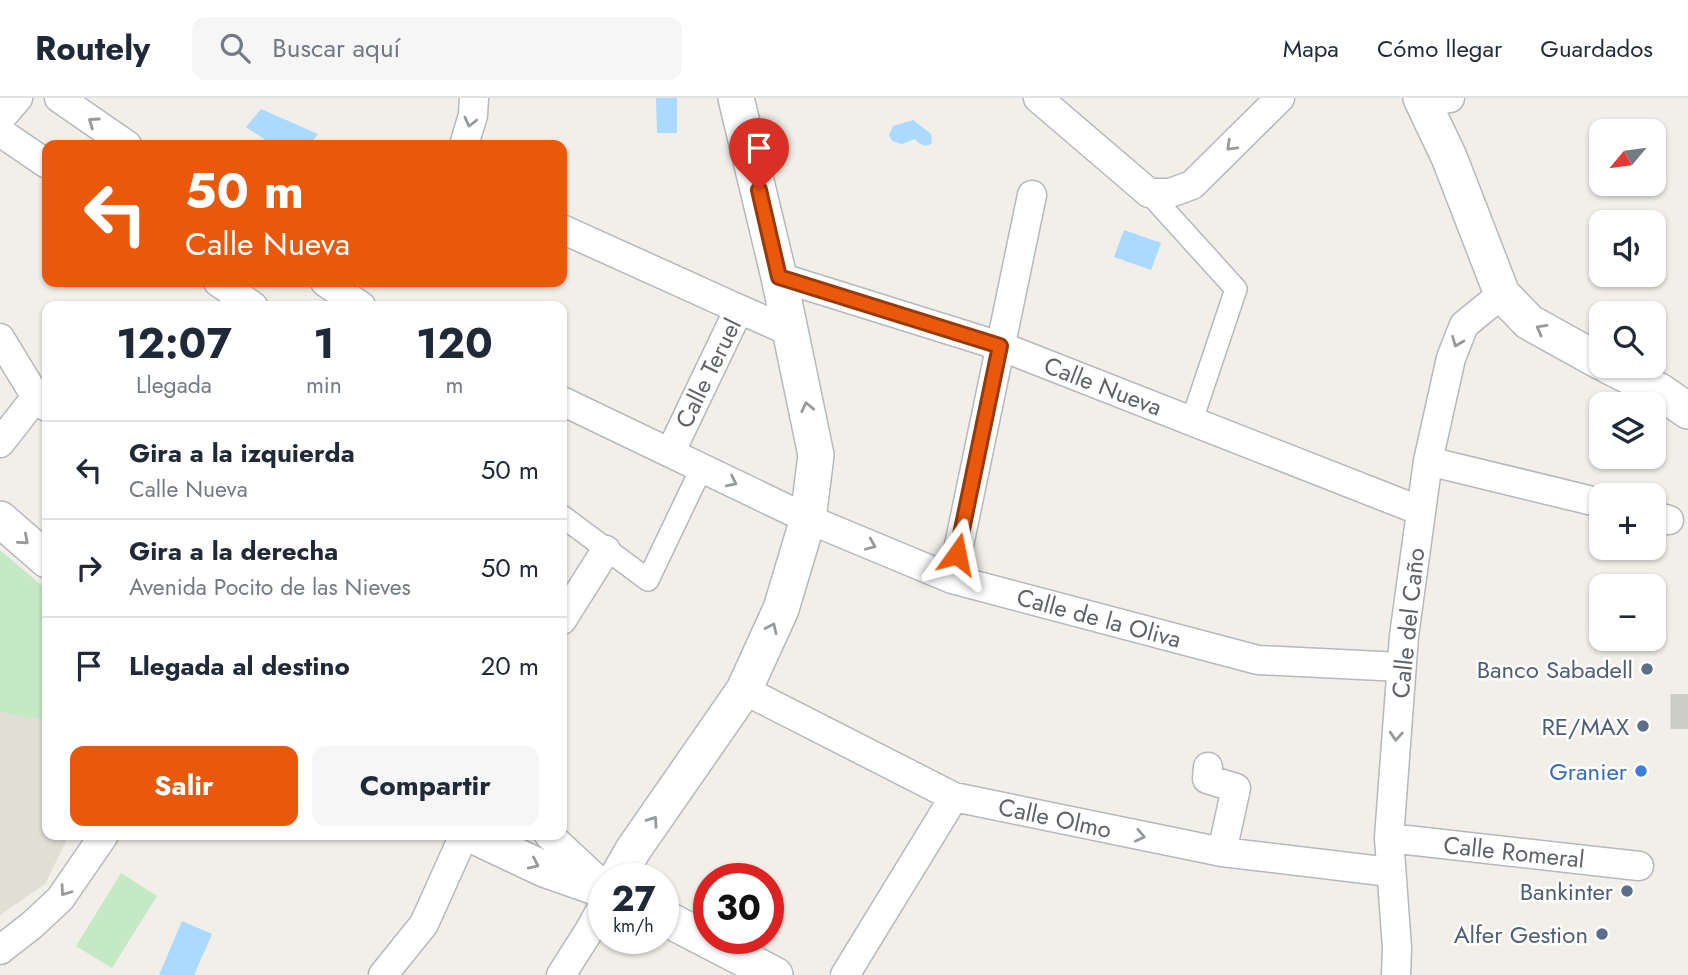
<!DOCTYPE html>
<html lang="es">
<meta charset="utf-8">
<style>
:root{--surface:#fff;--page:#f6f6f7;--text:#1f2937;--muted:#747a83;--line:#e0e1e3;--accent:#ea580c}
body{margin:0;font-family:Jost,sans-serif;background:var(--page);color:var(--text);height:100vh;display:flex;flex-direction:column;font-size:26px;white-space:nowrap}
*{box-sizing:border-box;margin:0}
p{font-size:23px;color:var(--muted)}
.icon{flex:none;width:38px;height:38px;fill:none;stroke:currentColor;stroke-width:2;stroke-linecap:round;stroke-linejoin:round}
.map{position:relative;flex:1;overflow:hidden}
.details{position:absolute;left:42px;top:203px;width:525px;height:539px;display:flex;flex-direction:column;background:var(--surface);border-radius:14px;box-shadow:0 2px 5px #0004}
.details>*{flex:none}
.top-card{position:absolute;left:42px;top:42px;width:525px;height:147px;border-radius:14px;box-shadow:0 2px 5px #0004;background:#ea580c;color:#fff;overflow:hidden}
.needle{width:46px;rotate:241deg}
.fabs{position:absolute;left:1589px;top:21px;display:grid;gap:14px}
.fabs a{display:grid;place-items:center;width:77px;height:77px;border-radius:14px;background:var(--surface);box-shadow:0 2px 5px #0004;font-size:35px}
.speed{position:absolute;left:588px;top:765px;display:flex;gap:14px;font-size:35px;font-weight:700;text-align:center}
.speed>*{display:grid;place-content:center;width:91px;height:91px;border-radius:50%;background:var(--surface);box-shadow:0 2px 5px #0004;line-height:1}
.speed small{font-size:18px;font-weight:400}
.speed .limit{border:10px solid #d22;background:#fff;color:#111}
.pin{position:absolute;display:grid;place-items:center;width:60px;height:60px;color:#fff;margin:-72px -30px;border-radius:50% 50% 50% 0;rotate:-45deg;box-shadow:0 0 7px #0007}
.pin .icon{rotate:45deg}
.me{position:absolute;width:77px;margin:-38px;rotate:12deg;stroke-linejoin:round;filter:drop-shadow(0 0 5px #0008)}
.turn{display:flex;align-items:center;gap:24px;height:147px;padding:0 28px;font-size:32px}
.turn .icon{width:91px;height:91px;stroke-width:2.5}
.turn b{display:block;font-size:49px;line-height:60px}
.eta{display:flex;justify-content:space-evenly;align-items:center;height:119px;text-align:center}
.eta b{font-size:42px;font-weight:700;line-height:49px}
.action{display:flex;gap:14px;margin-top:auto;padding:14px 28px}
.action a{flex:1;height:80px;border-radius:14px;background:var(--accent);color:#fff;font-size:28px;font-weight:700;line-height:80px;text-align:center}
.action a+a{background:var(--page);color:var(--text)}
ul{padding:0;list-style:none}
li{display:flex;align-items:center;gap:21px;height:98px;padding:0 28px;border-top:2px solid var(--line)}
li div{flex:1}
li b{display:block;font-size:26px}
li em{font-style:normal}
header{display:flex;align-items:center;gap:42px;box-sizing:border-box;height:98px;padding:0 35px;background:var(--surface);border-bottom:2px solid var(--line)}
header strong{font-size:33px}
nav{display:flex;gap:38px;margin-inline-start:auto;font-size:24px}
.search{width:490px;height:63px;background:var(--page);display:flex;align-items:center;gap:18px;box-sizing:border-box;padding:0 24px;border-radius:14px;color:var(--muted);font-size:26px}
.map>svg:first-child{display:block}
.education{fill:#e1ded6}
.green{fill:#c5e8c5}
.water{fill:#aadaff}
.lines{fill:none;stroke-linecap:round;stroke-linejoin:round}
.tertiary-tunnel{stroke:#ccccc8;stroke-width:35;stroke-dasharray:35 18;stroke-linecap:butt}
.pedestrian-casing{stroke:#b5b8bc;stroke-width:24}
.minor-casing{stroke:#b5b8bc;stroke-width:31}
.tertiary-casing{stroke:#b5b8bc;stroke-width:38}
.pedestrian{stroke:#fff;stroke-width:21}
.minor{stroke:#fff;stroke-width:28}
.tertiary{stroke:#fff;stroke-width:35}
.oneway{stroke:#979a9d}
.route-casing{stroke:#983908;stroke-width:18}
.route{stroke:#ea580c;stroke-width:12}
.service-dot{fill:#5c6f8a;stroke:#fff;stroke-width:2.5}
.shop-dot{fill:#3f7fe0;stroke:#fff;stroke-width:2.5}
.labels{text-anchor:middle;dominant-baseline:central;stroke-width:5;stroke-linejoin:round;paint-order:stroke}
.street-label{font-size:24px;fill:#5f6368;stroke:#fff}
.service-label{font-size:24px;fill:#4e5e75;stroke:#fff;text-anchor:end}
.shop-label{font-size:24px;fill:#366cbe;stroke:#fff;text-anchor:end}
</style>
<header>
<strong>Routely</strong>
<div class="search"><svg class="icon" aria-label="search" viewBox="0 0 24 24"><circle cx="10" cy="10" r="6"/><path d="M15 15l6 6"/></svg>Buscar aquí</div>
<nav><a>Mapa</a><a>Cómo llegar</a><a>Guardados</a></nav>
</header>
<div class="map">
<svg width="1688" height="877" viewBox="0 0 1688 877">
<rect width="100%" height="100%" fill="#f1efe8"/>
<path class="education" d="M0 614 47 623V737H69L45 786 0 817Z"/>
<path class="green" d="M0 452 47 492V623L0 614Z
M121 775 157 798 112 870 76 848Z"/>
<path class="water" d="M656 0H677V35H657Z
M261 11 318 36 310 47H273L246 29Z
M913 22 931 36 932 45C925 50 920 47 915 41L902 46 892 43 889 37 893 28Z
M1124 132 1161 145 1151 172 1114 159Z
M182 823 212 836 194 877H159Z"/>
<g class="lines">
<path class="tertiary-tunnel" d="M1688 596V634"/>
<defs>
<path id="pedestrian" d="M1149 95 1236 191 1192 322
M562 418 648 482 702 369"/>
<path id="minor" d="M59 0 127 47
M1038 0 1149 95H1170L1192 87 1280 0
M1424 0V4L1450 0
M0 21 18 0
M0 34 47 66
M464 47 473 17 474 0
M562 131 739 211
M779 179 1000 248 1421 413
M218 184 253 208
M325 184 361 208
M0 240 36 299 47 309
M562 303 808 421 952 481 1258 562 1401 569
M0 345 36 299
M671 353 739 211 791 234
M1428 363 1601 405
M1654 418 1669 422
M952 481 1032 97
M562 522 606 452
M744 592 954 699 1222 754 1390 774
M1208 669 1207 681 1236 690 1222 754
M549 737 604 788
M1389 740 1639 768
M0 852 32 827 60 801 104 737
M383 877 424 826 464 737
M561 877 589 833 604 806
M845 877 954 699
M1396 877 1397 850 1389 740 1404 538 1428 363 1451 260 1464 227 1502 196"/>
<path id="tertiary" d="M1421 0 1449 59 1502 196 1529 224 1601 264
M1609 268 1661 294 1688 313
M0 421 47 462
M472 737 544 771 604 792
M617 780 633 752 744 592 781 511 808 421 816 357 779 179 736 0
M663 819 775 877"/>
</defs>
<use href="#pedestrian" class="pedestrian-casing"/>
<use href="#minor" class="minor-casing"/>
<use href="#tertiary" class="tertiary-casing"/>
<use href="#pedestrian" class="pedestrian"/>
<use href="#minor" class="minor"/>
<use href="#tertiary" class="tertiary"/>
</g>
<defs><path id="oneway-chevron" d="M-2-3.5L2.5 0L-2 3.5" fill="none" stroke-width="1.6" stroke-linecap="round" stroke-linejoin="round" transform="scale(1.75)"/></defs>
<g class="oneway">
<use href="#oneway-chevron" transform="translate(93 24) rotate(-145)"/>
<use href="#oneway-chevron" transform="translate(470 24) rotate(104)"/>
<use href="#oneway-chevron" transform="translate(1231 48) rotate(136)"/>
<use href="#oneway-chevron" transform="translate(1541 231) rotate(-151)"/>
<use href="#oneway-chevron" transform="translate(1457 244) rotate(112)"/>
<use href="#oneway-chevron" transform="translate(807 309) rotate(-102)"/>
<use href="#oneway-chevron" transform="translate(732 384) rotate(26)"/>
<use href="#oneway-chevron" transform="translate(24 442) rotate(41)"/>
<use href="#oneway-chevron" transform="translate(871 447) rotate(23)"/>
<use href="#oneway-chevron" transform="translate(772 530) rotate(-65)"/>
<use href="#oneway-chevron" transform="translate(1396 638) rotate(94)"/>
<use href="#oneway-chevron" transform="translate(653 723) rotate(-55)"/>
<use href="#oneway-chevron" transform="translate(1140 738) rotate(12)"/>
<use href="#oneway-chevron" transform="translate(534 766) rotate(25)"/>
<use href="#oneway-chevron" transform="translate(65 793) rotate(126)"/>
</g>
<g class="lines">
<defs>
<path id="route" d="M759 92 779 179 1000 248 957 456"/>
</defs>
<use href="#route" class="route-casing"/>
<use href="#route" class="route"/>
</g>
<g class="service-dot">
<circle cx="1647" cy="571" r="7"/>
<circle cx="1643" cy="628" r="7"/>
<circle cx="1627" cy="793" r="7"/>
<circle cx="1602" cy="836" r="7"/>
</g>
<circle class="shop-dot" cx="1641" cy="673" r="7"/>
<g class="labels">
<g class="street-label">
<text transform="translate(708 275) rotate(-64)">Calle Teruel</text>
<text transform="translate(1103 288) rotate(21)">Calle Nueva</text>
<text transform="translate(1099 520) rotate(15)">Calle de la Oliva</text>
<text transform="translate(1408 525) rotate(-84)">Calle del Caño</text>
<text transform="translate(1055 720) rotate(12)">Calle Olmo</text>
<text transform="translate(1514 754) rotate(6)">Calle Romeral</text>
</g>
<g class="service-label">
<text x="1633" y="571">Banco Sabadell</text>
<text x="1629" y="628">RE/MAX</text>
<text x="1613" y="793">Bankinter</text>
<text x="1588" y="836">Alfer Gestion</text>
</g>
<g class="shop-label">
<text x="1627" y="673">Granier</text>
</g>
</g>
</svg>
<div class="fabs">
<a><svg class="needle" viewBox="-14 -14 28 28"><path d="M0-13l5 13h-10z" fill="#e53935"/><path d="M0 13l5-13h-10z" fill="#747a83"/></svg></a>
<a><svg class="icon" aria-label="sound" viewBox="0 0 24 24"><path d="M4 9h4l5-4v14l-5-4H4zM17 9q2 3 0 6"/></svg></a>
<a><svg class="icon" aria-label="search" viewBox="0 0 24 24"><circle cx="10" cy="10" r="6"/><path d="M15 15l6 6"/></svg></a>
<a><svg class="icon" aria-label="layers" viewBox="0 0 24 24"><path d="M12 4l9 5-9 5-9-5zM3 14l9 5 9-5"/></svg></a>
<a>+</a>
<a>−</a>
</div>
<div class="speed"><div>27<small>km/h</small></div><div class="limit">30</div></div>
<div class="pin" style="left:759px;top:92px;background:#d93025"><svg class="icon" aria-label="arrive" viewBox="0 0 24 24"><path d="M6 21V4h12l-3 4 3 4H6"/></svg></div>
<svg class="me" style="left:957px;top:456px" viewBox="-20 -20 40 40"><path d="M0-17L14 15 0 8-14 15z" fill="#ea580c" stroke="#fff" stroke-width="4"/></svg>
<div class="top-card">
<div class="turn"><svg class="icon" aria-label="left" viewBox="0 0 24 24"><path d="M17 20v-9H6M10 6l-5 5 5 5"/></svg><div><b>50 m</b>Calle Nueva</div></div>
</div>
<section class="details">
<div class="eta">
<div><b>12:07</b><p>Llegada</p></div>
<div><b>1</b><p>min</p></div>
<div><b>120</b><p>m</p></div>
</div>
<ul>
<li><svg class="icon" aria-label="left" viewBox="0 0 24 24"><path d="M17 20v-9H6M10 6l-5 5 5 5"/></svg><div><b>Gira a la izquierda</b><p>Calle Nueva</p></div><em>50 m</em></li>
<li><svg class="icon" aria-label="right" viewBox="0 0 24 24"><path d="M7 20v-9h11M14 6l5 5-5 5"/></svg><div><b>Gira a la derecha</b><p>Avenida Pocito de las Nieves</p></div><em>50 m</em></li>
<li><svg class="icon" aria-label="arrive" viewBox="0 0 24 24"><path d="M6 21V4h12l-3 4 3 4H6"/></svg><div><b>Llegada al destino</b></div><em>20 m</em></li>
</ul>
<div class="action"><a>Salir</a><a>Compartir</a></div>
</section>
</div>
